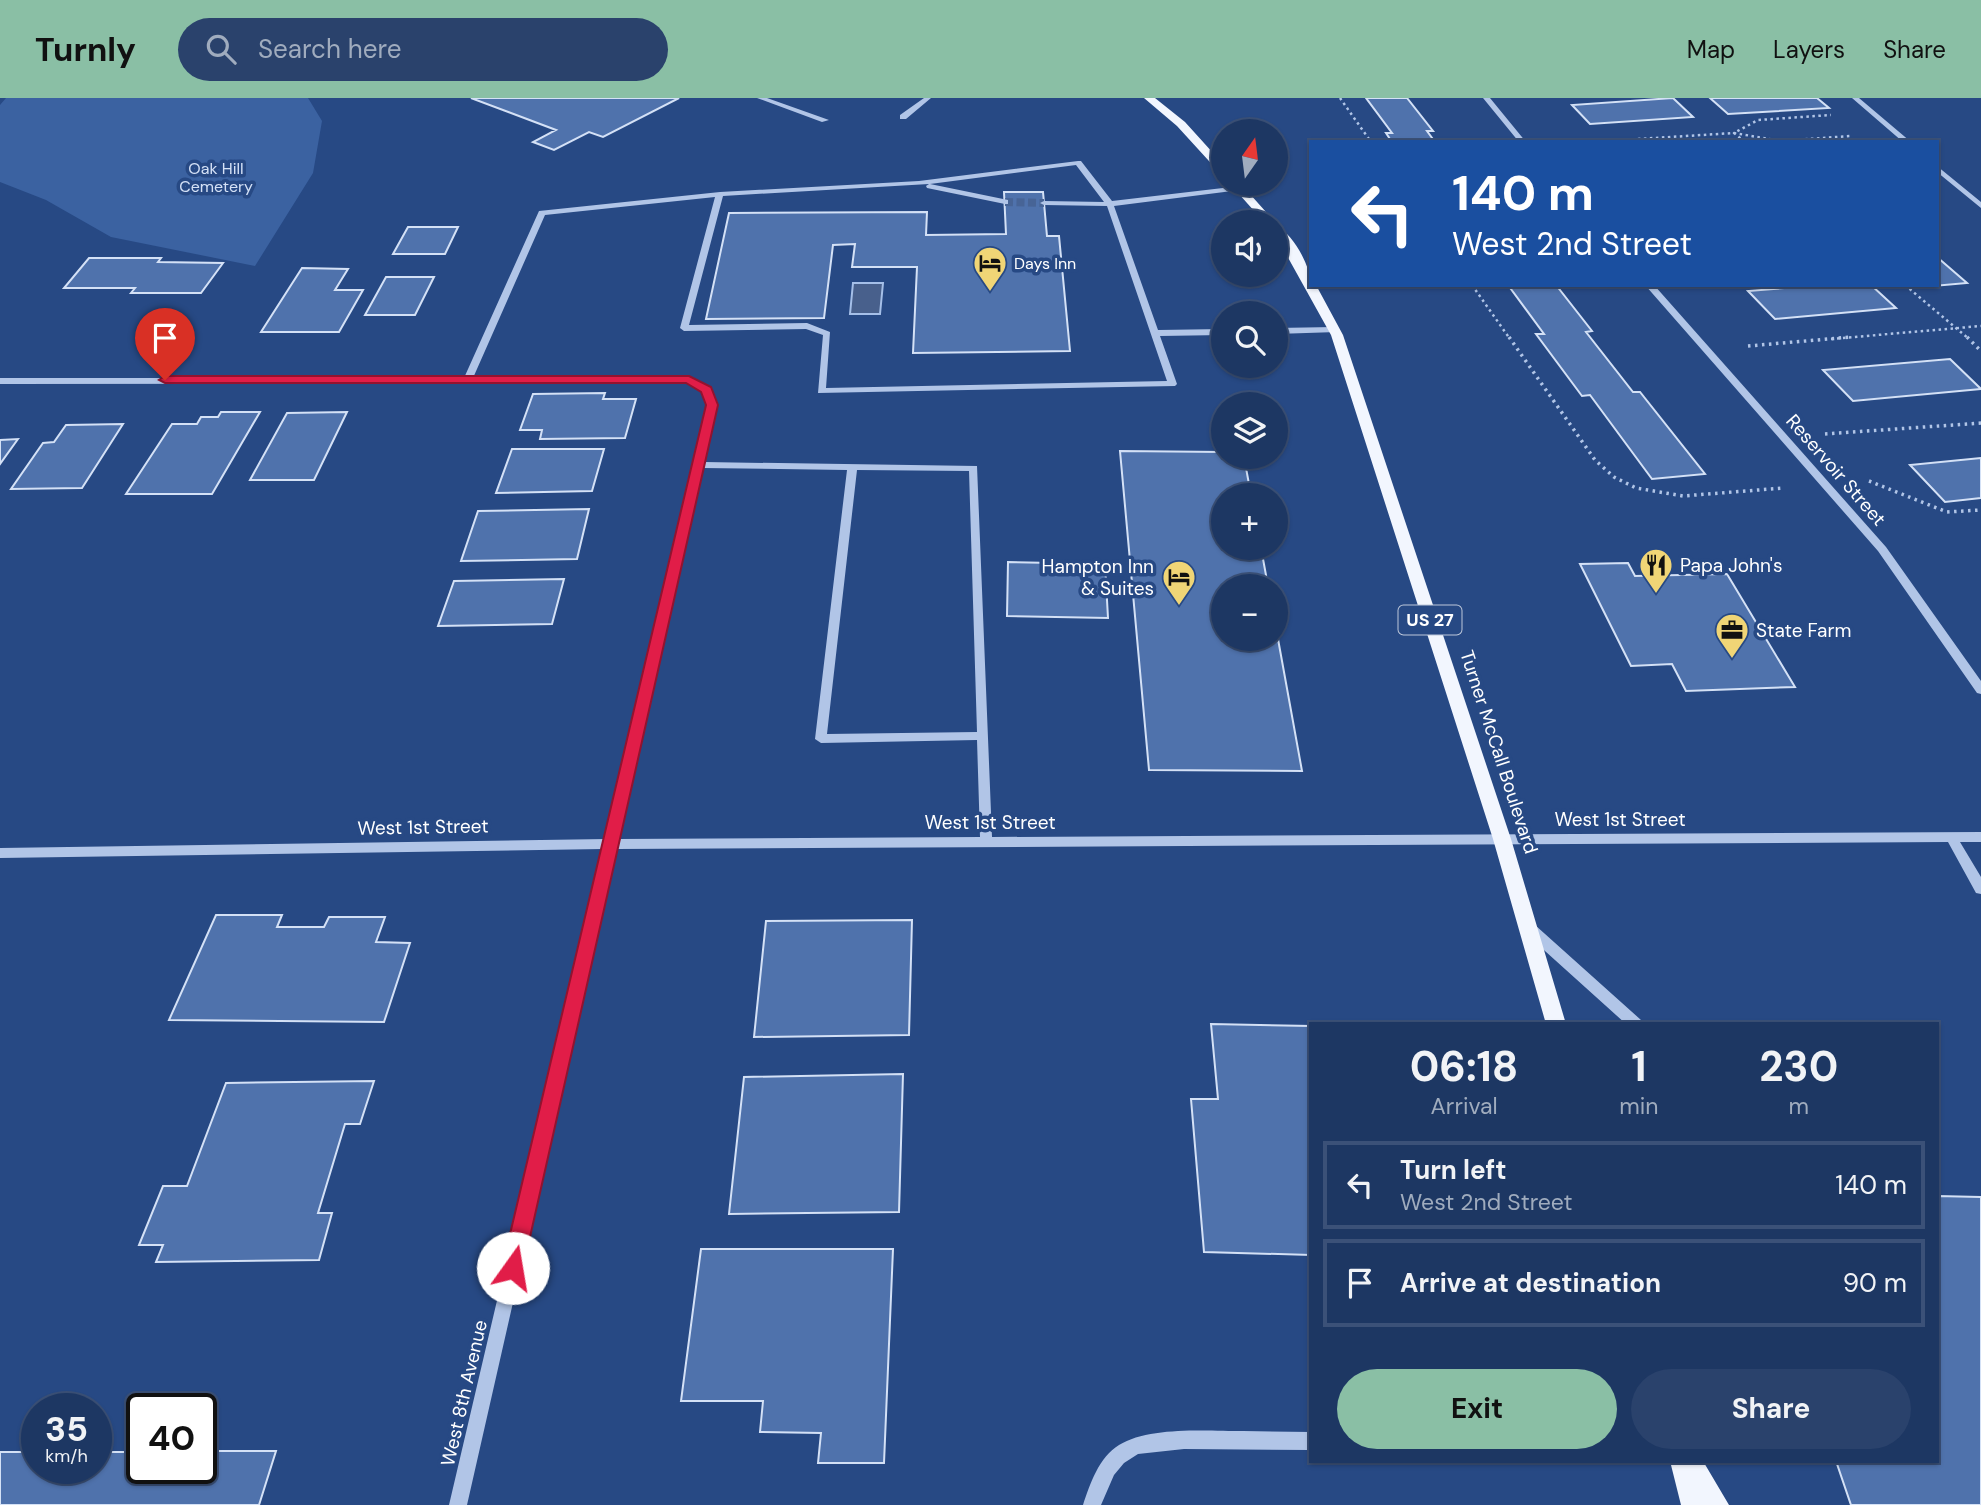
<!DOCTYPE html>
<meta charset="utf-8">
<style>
:root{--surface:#1d3763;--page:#2a426c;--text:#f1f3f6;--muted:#a0acbe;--line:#3b5178;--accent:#8abfa5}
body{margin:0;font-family:"DM Sans",sans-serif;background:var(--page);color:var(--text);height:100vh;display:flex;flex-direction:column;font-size:26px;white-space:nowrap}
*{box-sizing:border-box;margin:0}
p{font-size:23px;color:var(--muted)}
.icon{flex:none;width:38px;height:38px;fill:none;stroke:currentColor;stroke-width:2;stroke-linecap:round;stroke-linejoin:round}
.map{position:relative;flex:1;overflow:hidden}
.details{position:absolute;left:1309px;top:924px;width:630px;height:441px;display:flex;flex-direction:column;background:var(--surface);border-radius:0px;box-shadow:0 2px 5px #0004,0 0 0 2px var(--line)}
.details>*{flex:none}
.hud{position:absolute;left:1309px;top:42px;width:630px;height:147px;border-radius:0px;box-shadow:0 2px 5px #0004,0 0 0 2px var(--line);background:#1a4fa0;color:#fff;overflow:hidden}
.needle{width:46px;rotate:14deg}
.tools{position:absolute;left:1211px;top:21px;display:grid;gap:14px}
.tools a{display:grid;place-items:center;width:77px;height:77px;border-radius:50%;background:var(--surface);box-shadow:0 2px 5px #0004,0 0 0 2px var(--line);font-size:35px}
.speed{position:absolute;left:21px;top:1295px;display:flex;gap:14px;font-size:35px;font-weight:700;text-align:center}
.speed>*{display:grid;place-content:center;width:91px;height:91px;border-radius:50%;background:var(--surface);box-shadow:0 2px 5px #0004,0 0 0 2px var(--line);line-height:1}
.speed small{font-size:18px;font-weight:400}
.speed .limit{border:4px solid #111;border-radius:10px;background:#fff;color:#111}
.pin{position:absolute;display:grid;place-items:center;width:60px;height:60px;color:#fff;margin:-72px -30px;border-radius:50% 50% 50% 0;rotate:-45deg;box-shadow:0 0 7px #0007}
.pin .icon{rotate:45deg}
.me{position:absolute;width:77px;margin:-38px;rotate:13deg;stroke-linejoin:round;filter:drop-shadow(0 0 5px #0008)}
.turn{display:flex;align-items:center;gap:24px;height:147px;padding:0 28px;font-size:32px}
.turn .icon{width:91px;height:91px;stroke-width:2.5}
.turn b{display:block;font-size:49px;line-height:60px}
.eta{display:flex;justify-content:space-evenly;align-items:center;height:119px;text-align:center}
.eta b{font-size:42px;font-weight:700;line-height:49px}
.button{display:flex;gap:14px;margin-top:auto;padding:14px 28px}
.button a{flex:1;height:80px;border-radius:42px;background:var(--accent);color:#111;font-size:28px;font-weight:700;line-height:80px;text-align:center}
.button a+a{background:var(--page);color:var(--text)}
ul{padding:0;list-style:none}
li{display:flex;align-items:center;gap:21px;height:88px;margin:0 14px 10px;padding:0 14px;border:4px solid var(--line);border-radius:0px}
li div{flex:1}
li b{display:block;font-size:26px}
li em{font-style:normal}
header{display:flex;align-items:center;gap:42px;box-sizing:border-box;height:98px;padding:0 35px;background:var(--accent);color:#111}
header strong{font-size:33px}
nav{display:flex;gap:38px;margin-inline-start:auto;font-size:24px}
.search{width:490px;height:63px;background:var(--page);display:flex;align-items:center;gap:18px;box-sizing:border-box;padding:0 24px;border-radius:38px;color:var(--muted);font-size:26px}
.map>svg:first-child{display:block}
.green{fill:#3b62a1}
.water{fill:#48608c;stroke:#a5bfe8;stroke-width:2}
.building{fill:#4f72ac;stroke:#d4e1f6;stroke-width:2}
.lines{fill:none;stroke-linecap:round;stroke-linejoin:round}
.minor-tunnel{stroke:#476496;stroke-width:8;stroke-dasharray:8 3.5;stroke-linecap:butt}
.path-far1{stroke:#b1c5e7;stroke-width:2.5;stroke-dasharray:2.5 3.5;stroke-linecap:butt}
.path{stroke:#b1c5e7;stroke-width:3.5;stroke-dasharray:2.5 4.5;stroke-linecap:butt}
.minor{fill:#b1c5e7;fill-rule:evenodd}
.major{fill:#f2f6fe;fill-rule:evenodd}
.route{fill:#e11d48;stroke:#92132f;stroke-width:2}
.labels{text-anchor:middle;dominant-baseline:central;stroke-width:7;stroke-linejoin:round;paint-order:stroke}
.far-park-label{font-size:16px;fill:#d4e1f6;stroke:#274984}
.far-poi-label{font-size:16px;fill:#fff;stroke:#274984;text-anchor:start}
.shield{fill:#274984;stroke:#bec8da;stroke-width:2}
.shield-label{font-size:18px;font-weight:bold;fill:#fff}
.street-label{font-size:19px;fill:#fff;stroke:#274984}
.poi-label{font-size:19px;fill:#fff;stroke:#274984;text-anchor:start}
</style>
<header>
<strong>Turnly</strong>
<div class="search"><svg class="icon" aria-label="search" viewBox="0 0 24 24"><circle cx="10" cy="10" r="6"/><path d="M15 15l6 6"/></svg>Search here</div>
<nav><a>Map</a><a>Layers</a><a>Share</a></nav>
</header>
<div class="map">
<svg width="1981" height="1407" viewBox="0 0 1981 1407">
<rect width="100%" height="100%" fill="#274984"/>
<path class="green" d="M6 0H308L322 23 313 75 255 168 111 139 46 102 0 84V7Z"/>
<path class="water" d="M853 185H883L880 216H850Z"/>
<path class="building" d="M471 0H679L603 39 589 34 554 52 533 44 556 32Z
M1366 0H1407L1433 33H1427L1435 44H1392L1386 35H1392Z
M1673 0 1693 19 1590 26 1572 7Z
M1710 0H1817L1829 10 1728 16Z
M1004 94H1043L1047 138H1059L1070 253 913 255 917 169H852L855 146 833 147 824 220 706 221 729 115 927 114 926 137 1006 136Z
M408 129H458L445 156H393Z
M1937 159 1967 185 1922 189 1921 187H1937Z
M89 160H161L158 164 223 165 201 195H131L135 190H64Z
M302 170 348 171 335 192H363L339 234H261Z
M386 179H434L415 217H365Z
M1508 187H1556L1592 233 1586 234 1633 294H1640L1705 376 1652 381 1590 297 1582 298 1536 236H1544Z
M1822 187H1871L1896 210 1775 221 1748 193Z
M1950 261 1981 291 1853 303 1823 272Z
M605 295 603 301H636L625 340 540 341 542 332H520L533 296Z
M221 314H260L212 396H126L172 326H197L201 319H218Z
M347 314 314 382H250L287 315Z
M123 326 82 390 11 391 43 345 54 344 66 327Z
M18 341 0 366V342Z
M512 351H604L592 393 496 395Z
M1120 353 1223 354V359H1244L1251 397H1223V450H1261L1268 488H1223V541H1276V530L1302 673 1149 672Z
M1981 360V400L1945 404 1910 367Z
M589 411 577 461 461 463 478 413Z
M1008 464 1105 466 1108 520 1007 518Z
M1628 465 1635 478 1727 476 1795 589 1686 593 1672 566 1631 568 1580 466Z
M564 481 552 526 438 528 454 483Z
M216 817H282L277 829H324L329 819H385L376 844 410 845 384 924 169 922Z
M912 822 909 937 754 939 766 823Z
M1211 926 1311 928V1157L1204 1154 1191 1001H1218Z
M903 976 899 1114 729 1116 744 979Z
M374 983 360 1026H345L318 1115H332L319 1162 156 1164 163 1147H139L163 1088H187L226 985Z
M1937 1098 1981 1099V1407H1851L1836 1363H1937Z
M701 1151H893L884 1365H818L821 1335 760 1334 763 1303H681Z
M201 1353H276L259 1407H0V1354H37V1370H96V1354H142V1370H201Z"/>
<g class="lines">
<path class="minor-tunnel" d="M1005 104 1044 105"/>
<path class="path-far1" d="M1340 0 1371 44
M1590 44 1734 35 1781 43 1850 38
M1745 44 1734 35 1758 22 1831 17
M1472 187 1510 241
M1905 187 1969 241
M1831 241 1981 228"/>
<path class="path" d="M1509 239 1595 362 1614 379 1636 390 1683 398 1783 390
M1967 239 1981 253
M1748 248 1851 239
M1825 336 1981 325
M1869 383 1947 414 1981 412"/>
<path class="minor" d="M757 0H767L829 22 822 24Z
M924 0H931L906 21H900V17Z
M1483 0H1490L1526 44H1519Z
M1852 0H1859L1911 44H1903Z
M1078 63H1081L1112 103 1240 88 1244 90 1240 92 1114 108 1158 232 1223 231V237L1160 238 1177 286 1175 288 818 295 823 237 806 231 684 233 680 230 715 99 545 117 473 280H692L709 290 717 307 704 364 977 368 992 739 1981 734V744H1960L1981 779V796L1976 795 1948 744 616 751 467 1407H449L603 751 0 760V750L606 741 707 307 702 293 687 285 0 286V280H464L539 113 720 94 919 83ZM1076 67 1104 104 1044 103 1040 105 1044 107 1107 108 1167 283 826 290 830 234 807 225 689 227 723 98 929 86 926 88 927 90 1005 106H1008V102L930 86ZM702 370 847 372 815 641 821 645 977 642 980 739 618 741ZM857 372 969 373 977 634 827 636Z
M1937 68 1981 104V110L1937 74Z
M1645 187H1654L1886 449 1981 583V596L1977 595 1878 453Z
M1334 229 1337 230V234L1276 236V230Z
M1530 825 1535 827 1641 922 1643 926H1626L1525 835 1523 831 1525 827Z
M1243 1333 1311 1334V1352L1184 1351 1138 1356 1124 1365 1114 1377 1101 1407H1083C1090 1386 1099 1359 1119 1347 1149 1328 1208 1333 1243 1333Z"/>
<path class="major" d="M1144 0H1155L1185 24 1223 66V75L1219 74 1177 28Z
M1230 86H1241L1275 124H1264Z
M1276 128C1293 135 1311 169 1311 187H1316L1343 237 1511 741 1566 926H1546L1493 741 1331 237 1276 138Z
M1670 1363H1703L1729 1407H1681Z"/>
</g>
<path class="route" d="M689 278 711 289 718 307 523 1170 520 1177 513 1180 505 1177 502 1170 706 307 701 294 686 285H165L159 282 165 278Z"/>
<defs>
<symbol id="hotel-pin" viewBox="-11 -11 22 30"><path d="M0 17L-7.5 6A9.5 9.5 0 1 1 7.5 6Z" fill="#f0d576" stroke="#274984"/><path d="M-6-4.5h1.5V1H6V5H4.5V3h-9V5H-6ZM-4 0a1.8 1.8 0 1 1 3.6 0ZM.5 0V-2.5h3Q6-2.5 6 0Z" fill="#111"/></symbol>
<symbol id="restaurant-pin" viewBox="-11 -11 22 30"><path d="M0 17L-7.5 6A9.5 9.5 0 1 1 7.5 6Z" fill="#f0d576" stroke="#274984"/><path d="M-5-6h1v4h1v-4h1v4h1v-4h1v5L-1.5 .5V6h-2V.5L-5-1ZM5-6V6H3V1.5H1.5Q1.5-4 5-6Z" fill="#111"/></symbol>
<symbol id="office-pin" viewBox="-11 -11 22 30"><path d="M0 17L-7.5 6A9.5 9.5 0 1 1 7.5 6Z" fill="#f0d576" stroke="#274984"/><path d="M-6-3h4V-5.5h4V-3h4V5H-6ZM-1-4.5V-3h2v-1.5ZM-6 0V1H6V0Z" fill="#111"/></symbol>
</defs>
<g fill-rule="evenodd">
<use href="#hotel-pin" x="971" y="146" width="38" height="52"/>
<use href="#restaurant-pin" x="1637" y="448" width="38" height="52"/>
<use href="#hotel-pin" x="1160" y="460" width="38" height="52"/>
<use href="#office-pin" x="1713" y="513" width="38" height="52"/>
</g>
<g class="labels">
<g class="far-park-label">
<text x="216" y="70">Oak Hill<tspan x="216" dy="18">Cemetery</tspan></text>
</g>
<g class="far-poi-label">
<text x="1014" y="165">Days Inn</text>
</g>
<rect class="shield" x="1398.5" y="507.5" width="63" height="29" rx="5"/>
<g class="shield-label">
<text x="1430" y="522">US 27</text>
</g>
<g class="street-label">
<text transform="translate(1836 372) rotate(49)">Reservoir Street</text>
<text transform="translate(1499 654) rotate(72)">Turner McCall Boulevard</text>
<text x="1620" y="721">West 1st Street</text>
<text x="990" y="724">West 1st Street</text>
<text transform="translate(423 729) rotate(-1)">West 1st Street</text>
<text transform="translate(464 1295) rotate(-77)">West 8th Avenue</text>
</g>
<g class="poi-label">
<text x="1680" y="467">Papa John's</text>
<text x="1154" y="468" text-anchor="end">Hampton Inn<tspan x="1154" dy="22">&amp; Suites</tspan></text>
<text x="1756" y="532">State Farm</text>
</g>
</g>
</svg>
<div class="tools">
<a><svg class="needle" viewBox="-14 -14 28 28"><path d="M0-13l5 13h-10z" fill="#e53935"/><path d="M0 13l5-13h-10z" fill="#a0acbe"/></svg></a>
<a><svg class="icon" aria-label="sound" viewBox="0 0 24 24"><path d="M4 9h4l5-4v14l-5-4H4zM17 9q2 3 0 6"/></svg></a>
<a><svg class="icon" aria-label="search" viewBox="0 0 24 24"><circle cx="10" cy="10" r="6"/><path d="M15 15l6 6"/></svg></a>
<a><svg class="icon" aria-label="layers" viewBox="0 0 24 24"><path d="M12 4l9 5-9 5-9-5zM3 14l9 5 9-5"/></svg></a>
<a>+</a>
<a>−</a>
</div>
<div class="speed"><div>35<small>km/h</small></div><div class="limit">40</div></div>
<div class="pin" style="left:165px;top:282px;background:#d93025"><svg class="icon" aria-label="arrive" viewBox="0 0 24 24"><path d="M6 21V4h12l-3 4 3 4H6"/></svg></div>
<svg class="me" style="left:513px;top:1170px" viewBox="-20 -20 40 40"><circle r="19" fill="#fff"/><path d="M0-13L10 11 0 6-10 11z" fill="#e11d48"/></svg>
<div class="hud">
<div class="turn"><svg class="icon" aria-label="left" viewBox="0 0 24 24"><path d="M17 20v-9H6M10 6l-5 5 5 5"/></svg><div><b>140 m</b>West 2nd Street</div></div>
</div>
<section class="details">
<div class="eta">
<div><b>06:18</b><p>Arrival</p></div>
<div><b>1</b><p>min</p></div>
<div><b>230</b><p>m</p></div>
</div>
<ul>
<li><svg class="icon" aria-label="left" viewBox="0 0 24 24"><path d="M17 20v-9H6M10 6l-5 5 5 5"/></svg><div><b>Turn left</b><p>West 2nd Street</p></div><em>140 m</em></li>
<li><svg class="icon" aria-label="arrive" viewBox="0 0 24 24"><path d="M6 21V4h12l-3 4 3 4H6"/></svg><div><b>Arrive at destination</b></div><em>90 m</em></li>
</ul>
<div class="button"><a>Exit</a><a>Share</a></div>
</section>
</div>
